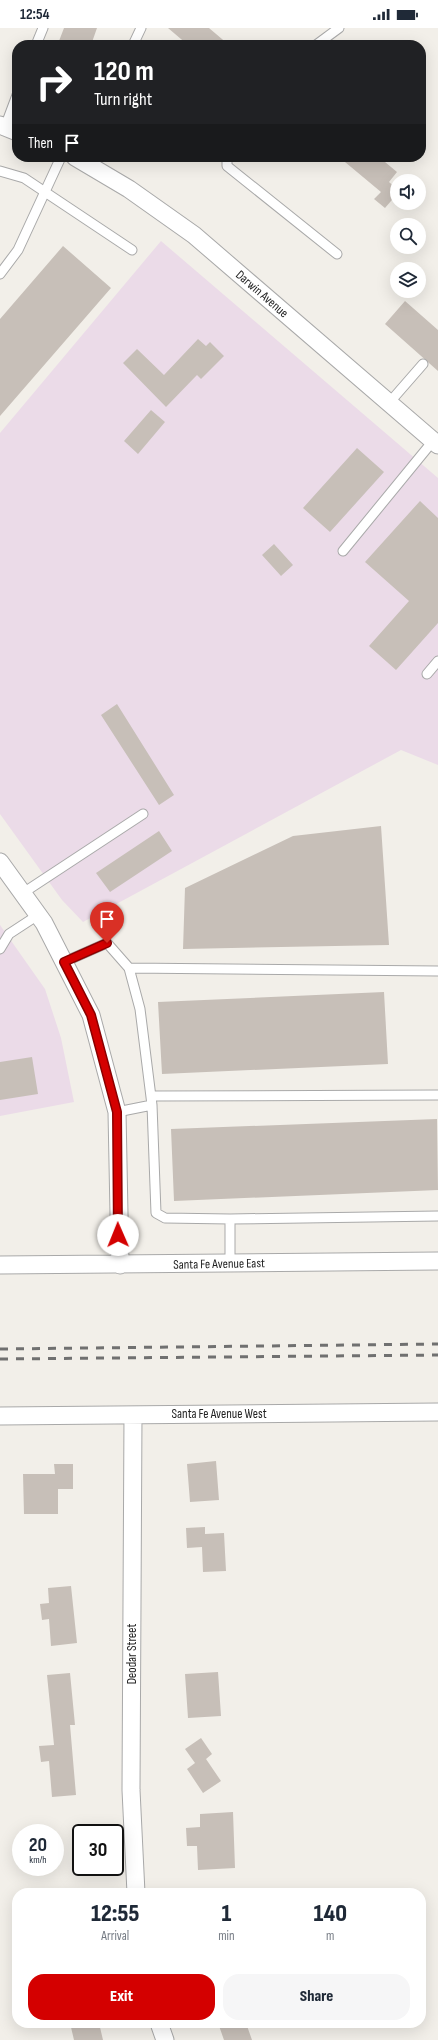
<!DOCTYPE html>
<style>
:root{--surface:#fff;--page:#f6f6f7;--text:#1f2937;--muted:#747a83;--accent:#d40000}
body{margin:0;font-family:"Sofia Sans Condensed",sans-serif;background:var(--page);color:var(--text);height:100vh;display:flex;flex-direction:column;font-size:15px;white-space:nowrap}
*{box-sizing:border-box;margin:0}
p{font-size:13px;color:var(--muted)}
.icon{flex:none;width:22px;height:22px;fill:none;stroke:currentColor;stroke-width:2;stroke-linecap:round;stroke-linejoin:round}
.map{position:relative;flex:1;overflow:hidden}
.panel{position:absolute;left:12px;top:1860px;width:414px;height:140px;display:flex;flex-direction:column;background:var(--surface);border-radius:16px;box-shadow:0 4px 16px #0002}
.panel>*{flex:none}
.top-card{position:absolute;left:12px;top:12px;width:414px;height:122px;border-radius:16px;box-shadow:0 4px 16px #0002;background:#202124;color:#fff;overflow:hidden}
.controls{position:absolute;left:390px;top:146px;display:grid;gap:8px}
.controls a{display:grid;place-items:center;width:36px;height:36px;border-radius:50%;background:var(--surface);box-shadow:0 4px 16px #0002;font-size:20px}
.speed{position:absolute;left:12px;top:1796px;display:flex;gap:8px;font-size:20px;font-weight:700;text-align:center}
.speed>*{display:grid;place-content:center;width:52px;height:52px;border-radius:50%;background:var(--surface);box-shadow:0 4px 16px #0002;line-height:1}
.speed small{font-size:10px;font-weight:400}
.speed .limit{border:2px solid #111;border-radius:6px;background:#fff;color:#111}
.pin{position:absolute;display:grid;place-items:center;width:34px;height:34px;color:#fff;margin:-41px -17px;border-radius:50% 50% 50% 0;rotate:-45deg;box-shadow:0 0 4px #0007}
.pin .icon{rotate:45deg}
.me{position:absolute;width:44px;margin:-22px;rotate:359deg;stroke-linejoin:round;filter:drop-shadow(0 0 3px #0008)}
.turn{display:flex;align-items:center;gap:14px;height:84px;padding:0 16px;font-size:18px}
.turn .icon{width:52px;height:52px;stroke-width:2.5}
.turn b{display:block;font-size:28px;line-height:34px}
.then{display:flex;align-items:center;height:38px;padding:0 16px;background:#0003;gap:8px;font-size:15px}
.eta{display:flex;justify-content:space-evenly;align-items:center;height:68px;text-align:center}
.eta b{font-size:24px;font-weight:800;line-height:28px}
.action{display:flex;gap:8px;margin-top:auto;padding:8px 16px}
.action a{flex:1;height:46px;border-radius:16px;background:var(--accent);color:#fff;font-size:16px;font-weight:800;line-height:46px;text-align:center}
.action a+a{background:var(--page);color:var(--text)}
.status{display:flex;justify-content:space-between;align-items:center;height:28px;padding:0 20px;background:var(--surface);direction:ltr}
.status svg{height:11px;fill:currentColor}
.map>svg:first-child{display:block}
.industrial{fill:#ebdbe8}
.building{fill:#c7bfb8}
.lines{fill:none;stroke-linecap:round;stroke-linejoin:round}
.service-casing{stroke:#a9a9a9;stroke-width:11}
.minor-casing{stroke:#a9a9a9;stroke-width:19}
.service{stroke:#fff;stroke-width:9}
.minor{stroke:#fff;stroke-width:17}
.rail{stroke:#707070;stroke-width:3;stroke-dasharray:8 8;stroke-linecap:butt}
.route-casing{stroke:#8a0000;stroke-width:10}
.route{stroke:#d40000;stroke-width:7}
.labels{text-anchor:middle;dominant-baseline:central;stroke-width:4;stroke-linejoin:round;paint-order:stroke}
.street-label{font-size:13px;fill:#222;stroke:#fff}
</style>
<div class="status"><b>12:54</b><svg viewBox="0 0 49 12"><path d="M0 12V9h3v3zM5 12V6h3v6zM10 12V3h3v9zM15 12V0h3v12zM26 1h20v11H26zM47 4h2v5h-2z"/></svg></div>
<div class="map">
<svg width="438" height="2012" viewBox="0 0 438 2012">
<rect width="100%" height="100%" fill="#f2efe9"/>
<path class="industrial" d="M161 213 438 450V737L401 722 83 894 62 872 0 786V405Z
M0 897 45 961 61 1010 74 1074 0 1088Z"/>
<path class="building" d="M64 0H97L91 17H69L59 13Z
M168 0H209L229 17H188Z
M339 129H379L397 144 389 154 397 161V166L385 180 374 171 381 164Z
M63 218 111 260 0 388V291Z
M405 273 438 302V343L385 296Z
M198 311 206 318 210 314 224 328 201 351 197 347 166 379 123 335 137 321 164 347Z
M151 382 165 394 138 426 124 413Z
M357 420 384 444 330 504 303 480Z
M420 473 438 490V595L396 642 369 618 409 573 365 534Z
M274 516 293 537 281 548 262 527Z
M117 676 174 767 159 777 101 687Z
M381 798 389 917 183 921 185 860 293 808Z
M159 803 172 823 110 864 96 845Z
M384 964 388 1036 162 1046 158 974Z
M32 1029 38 1066 0 1072V1034Z
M437 1091 438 1162 174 1173 171 1101Z
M216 1433 219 1472 190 1474 187 1436Z
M54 1436H73V1461H58V1486H24L23 1446H55Z
M205 1499V1506L224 1505 226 1543 203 1544 202 1519 187 1520 186 1500Z
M71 1558 77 1615 51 1618 49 1591 42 1592 40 1576 49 1575 48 1560Z
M218 1644 221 1688 188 1690 185 1646Z
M70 1645 75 1697H70L76 1767 52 1769 49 1733 41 1734 39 1718 54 1717 47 1647Z
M201 1710 212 1726 206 1731 221 1753 203 1765 187 1741 195 1735 185 1721Z
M233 1784 235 1840 198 1842 197 1818H187L186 1800 200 1799V1786Z
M70 1995H99L103 2012H74Z
M218 1995H246L252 2012H224Z"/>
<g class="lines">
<defs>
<path id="service" d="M36 17 43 0
M133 17 141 0
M316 17 339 0
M5 99 17 67
M227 129V138L337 226
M0 143 24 150 132 222
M0 246 18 222 61 129
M389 375 423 336
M343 523 433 413
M427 646 438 633
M23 865 143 786
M0 921 9 906 38 887
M64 934 107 915 129 940 140 981 152 1077 117 1084
M129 940 438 943
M151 1068 438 1067
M152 1077 156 1185 165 1190 230 1191
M230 1235V1191L438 1188"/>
<path id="minor" d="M0 97 17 104
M75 129 129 161 194 207 438 417
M0 834 44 895 91 987 117 1084 120 1237
M0 1237 438 1233
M133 1387 131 1762 136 1865
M0 1388 438 1384
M159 1995 165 2012"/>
</defs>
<use href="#service" class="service-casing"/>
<use href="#minor" class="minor-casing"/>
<use href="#service" class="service"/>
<use href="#minor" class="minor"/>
<path class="rail" d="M0 1321 438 1316
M0 1331 438 1327"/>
</g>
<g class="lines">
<defs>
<path id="route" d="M107 915 64 934 91 987 117 1084 118 1207"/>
</defs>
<use href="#route" class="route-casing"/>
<use href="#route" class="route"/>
</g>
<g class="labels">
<g class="street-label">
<text transform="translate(262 266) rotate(41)">Darwin Avenue</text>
<text transform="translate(219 1236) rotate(-1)">Santa Fe Avenue East</text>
<text x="219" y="1386">Santa Fe Avenue West</text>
<text transform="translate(132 1626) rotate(-90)">Deodar Street</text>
</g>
</g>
</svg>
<div class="controls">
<a><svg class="icon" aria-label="sound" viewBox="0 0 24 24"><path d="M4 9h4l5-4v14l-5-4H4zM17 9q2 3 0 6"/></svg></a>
<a><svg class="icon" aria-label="search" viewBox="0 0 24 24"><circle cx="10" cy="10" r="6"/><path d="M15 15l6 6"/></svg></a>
<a><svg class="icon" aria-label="layers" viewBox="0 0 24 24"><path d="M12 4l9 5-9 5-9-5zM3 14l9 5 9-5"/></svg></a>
</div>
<div class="speed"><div>20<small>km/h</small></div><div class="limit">30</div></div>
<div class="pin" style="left:107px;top:915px;background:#d93025"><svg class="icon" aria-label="arrive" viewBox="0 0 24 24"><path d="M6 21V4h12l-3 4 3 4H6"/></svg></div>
<svg class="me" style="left:118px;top:1207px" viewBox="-20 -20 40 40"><circle r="19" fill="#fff"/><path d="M0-13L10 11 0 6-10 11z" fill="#d40000"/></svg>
<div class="top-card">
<div class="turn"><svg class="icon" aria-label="right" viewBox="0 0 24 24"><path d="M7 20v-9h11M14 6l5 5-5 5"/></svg><div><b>120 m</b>Turn right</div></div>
<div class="then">Then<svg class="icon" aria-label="arrive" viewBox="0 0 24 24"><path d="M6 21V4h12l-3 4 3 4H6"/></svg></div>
</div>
<section class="panel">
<div class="eta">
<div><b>12:55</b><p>Arrival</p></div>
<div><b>1</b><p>min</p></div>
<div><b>140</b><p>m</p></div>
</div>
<div class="action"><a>Exit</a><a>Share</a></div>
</section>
</div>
